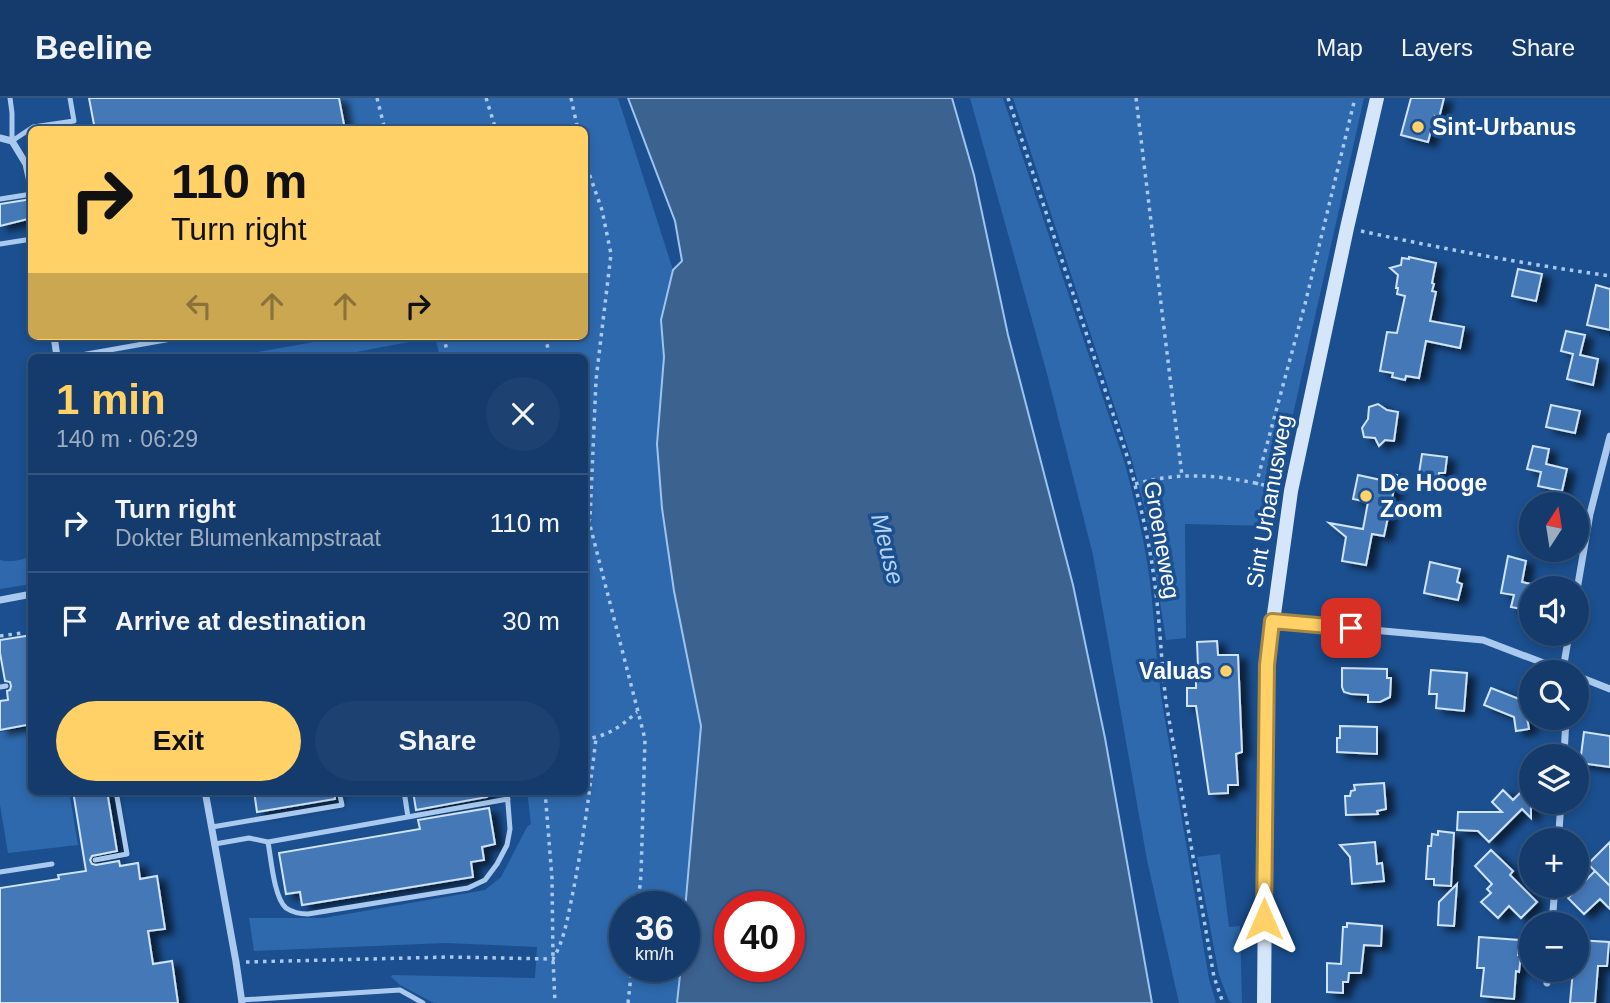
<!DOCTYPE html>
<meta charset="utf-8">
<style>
:root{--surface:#143b6b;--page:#1d4271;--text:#f1f3f6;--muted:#9dadc1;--line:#33557e;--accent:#ffd166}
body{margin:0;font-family:Arial,sans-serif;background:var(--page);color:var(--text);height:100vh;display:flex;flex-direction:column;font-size:26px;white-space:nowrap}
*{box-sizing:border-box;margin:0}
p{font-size:23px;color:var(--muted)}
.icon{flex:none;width:38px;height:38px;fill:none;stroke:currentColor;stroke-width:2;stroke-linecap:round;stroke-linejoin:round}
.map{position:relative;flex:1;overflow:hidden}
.side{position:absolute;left:28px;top:256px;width:560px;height:441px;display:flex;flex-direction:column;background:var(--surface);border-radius:10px;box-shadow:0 4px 10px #0003,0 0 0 2px var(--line)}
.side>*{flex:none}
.guide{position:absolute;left:28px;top:28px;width:560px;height:214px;border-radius:10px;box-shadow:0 4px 10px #0003,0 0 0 2px var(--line);background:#ffd166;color:#111;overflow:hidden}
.needle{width:46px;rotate:12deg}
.buttons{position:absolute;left:1519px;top:394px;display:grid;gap:14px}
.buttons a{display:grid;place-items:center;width:70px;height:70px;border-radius:50%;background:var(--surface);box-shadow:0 4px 10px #0003,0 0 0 2px var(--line);font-size:35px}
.speed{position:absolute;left:609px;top:793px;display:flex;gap:14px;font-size:35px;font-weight:700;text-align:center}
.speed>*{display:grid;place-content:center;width:91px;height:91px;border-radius:50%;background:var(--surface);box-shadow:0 4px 10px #0003,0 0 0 2px var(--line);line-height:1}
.speed small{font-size:18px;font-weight:400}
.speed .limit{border:10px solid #d22;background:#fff;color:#111}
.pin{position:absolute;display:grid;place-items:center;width:60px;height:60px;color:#fff;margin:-30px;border-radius:14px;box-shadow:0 4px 10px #0006}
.me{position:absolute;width:77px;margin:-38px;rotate:0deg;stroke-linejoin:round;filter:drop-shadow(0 0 5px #0008)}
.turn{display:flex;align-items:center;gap:24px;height:147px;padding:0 28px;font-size:32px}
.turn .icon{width:91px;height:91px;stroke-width:2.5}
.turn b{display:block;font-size:49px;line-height:60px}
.lanes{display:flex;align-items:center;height:66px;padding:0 28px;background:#0003;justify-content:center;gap:35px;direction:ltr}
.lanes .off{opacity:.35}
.round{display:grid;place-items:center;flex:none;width:74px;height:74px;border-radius:37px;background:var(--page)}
.summary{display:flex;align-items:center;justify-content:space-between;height:119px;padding:0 28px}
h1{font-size:42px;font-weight:700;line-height:52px;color:var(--accent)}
.button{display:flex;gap:14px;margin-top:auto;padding:14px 28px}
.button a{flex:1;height:80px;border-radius:42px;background:var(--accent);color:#111;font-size:28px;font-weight:700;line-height:80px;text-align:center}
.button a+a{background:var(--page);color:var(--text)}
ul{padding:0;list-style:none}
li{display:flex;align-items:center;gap:21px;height:98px;padding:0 28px;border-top:2px solid var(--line)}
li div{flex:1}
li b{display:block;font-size:26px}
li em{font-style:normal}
header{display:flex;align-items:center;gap:42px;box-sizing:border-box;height:98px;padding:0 35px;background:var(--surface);border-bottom:2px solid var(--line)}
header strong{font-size:33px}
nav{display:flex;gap:38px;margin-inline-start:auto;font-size:24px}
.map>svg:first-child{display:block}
.green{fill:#2e69ad}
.water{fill:#3c6290;stroke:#9cc4f0;stroke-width:2;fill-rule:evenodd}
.building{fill:#4478b7;stroke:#cfe3fa;stroke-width:2;filter:url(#shadow)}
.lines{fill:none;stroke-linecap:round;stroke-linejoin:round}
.path{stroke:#a9c9ee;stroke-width:3.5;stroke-dasharray:3.5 5;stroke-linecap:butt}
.lane{stroke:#a9c9ee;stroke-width:5}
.street{stroke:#a9c9ee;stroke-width:7}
.secondary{stroke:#d6e6fa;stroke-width:14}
.route-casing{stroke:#a68842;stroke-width:18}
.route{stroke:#ffd166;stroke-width:12}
.poi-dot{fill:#ffd166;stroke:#1b4f8f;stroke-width:2.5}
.labels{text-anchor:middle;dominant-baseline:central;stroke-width:7;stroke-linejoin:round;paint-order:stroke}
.poi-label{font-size:23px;font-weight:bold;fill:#fff;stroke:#1b4f8f;text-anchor:start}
.street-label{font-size:23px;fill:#fff;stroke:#1b4f8f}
.water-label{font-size:24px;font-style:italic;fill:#b5d3f5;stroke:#1b4f8f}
</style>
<header>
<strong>Beeline</strong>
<nav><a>Map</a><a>Layers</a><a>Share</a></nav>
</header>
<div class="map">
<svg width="1610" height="905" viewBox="0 0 1610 905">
<defs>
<filter id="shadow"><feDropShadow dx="8" dy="4.5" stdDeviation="3.5" flood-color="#0009"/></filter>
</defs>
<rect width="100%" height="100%" fill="#1b4f8f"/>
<path class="green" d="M341 0H618L673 172 661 222 664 259 657 346 674 493 701 628 684 824V808H625V868H681L677 905H434L400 887 391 879 392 877 535 880 537 849 446 845 254 853 249 820H324L485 792 501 779 527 729 531 726 527 693H584V259H440L435 239 330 259H230L347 238H584V32L346 31Z
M970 0H1003L1125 366C1135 405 1145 444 1150 484 1155 524 1156 564 1162 604L1209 881 1216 905H1179L1147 762 1093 457 1046 272Z
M1013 0H1364L1290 330 1271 428 1185 426 1186 540 1166 542 1147 420 1132 362Z
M31 458V486L0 491V462C11 465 22 462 31 458Z
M31 629 32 693H69L78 747 8 755 0 707V634Z
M1220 756 1229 829 1240 828 1242 905H1232L1229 903 1219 877 1197 759Z"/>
<path class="water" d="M628 0H952L974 77 1008 237 1073 487 1105 640 1152 905H677L681 868H684V824L701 628 674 493 662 410 657 346 664 259 661 222 673 172 682 163 675 123ZM730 808H789V868H730Z"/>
<path class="building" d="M89 0H339L345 32H95Z
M1411 0H1444L1439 20 1435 18 1428 44 1401 37Z
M32 101V120L0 128V106Z
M1409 159 1436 165 1432 185 1434 186 1432 193 1436 194 1430 223 1464 229 1460 250 1426 243 1419 280 1406 278 1405 282 1392 279 1393 275 1380 273 1387 234 1397 235 1405 198 1397 196 1398 190H1396L1398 177 1390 170 1401 167 1402 160 1409 161Z
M1518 171 1542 176 1536 203 1512 198Z
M1596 187 1610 191V232L1587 227Z
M1566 233 1585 237 1580 257 1598 261 1593 287 1567 281 1573 256 1561 253Z
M1378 306 1387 312 1398 314 1394 343 1385 342 1379 348 1375 340 1364 339 1362 330 1368 321 1369 309Z
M1551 307 1580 313 1575 335 1546 329Z
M1533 348 1549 351 1546 366 1567 371 1562 393 1538 388 1541 374 1527 371Z
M1422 356 1447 359 1445 375H1439L1438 385 1418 382Z
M1383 374 1397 377 1384 438 1372 436 1366 467 1342 463 1346 439 1329 425 1363 431 1368 404 1353 401 1358 377 1381 382Z
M1508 458 1526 463 1522 484 1531 486V513L1511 509 1514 497 1501 495Z
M1430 464 1460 471 1457 484 1462 486 1458 502 1424 495Z
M32 537V626L0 632V603L8 602 7 593 10 592 11 588 10 584 5 583 0 555V542Z
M1217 543 1218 557H1238L1242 654 1236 656 1238 687H1228V695L1209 696 1196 608H1187V590H1196V569H1198L1197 544Z
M1342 570 1387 571V580H1391L1390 599 1380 604H1368V597L1351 596 1344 594 1342 589Z
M1431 572 1467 575 1464 613 1436 610 1437 596H1429Z
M1491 590 1519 601 1528 600 1531 616V618L1527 619 1529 631 1516 633 1514 619 1484 607Z
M1340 628 1377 629V656L1337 654V640H1340Z
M1584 634 1610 638V669L1580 665Z
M1531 684V720L1522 711 1489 744 1478 733 1457 732 1458 714H1502L1492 704 1503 692 1513 702Z
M1384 685 1386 711 1377 713 1378 716 1346 717 1345 698H1350L1351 693 1355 692 1354 687Z
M73 693H107L117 753 92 758 90 762 92 766 96 767 119 763 120 768 138 765 140 781 157 778 165 831 148 833 153 866 172 863 178 905H0V790L59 781 58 777 86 773Z
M254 693H334L335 701 257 714Z
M413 693H486L487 699 416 712Z
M489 710 495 746 482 749 484 762 471 764 473 779 302 807 300 794 286 796 279 755 420 731 418 722Z
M1438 733 1454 735 1451 788 1434 787V781H1426L1428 748H1431L1432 736 1438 737Z
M1375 744 1377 766 1382 765 1384 783 1352 786 1350 759 1340 747Z
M1610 744V788L1588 766Z
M1491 752 1513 773 1510 777 1537 804 1521 820 1509 808 1498 820 1481 804 1491 795 1487 791 1492 786 1475 768Z
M1595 773 1610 788V811L1600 801 1584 816 1568 800Z
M1457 786 1454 828 1438 827 1439 804Z
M1347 825 1382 828 1381 848 1364 847 1361 875H1349L1348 884H1343V895L1327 894V865L1341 866 1343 829H1347Z
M1479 839 1519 842 1518 857H1521L1519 874 1516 873 1514 901 1481 898 1484 870H1477Z
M1577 842 1609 844 1607 868H1598L1595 905H1570L1573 872H1577Z"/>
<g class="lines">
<path class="path" d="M377 0 385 32
M486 0 496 32
M571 0 578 32
M1008 0 1129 364C1139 402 1149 441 1154 480 1160 521 1161 563 1166 604L1214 879 1223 905
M1136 0 1182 378
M584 61 602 112 611 156 596 282 590 422
M1361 133C1443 151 1526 166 1610 178
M443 238 449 259
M545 238 550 259
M1135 386C1186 372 1227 378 1277 390
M1256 387 1305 206 1355 0
M584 404 645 641 641 777 638 808
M0 538 22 535
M584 641C607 639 620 629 637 614
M545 693 552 780 553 861 555 905
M246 864 450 859 553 861C565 841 568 817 573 794 583 743 590 692 596 640
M628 905 632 868"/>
<path class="lane" d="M10 0 12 15V43L33 29 74 23 70 0
M0 101 32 96
M0 146 32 141
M70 259 188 238
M373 259H389
M30 529H32
M0 589 6 588
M404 693 408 719
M212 729 342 707 339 693
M268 744C271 760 274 800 286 810 292 814 301 816 308 816L468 790 485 782 497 766 507 747 510 731 507 693
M215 746 249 740 268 744 508 701
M95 762 127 756 116 693
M0 774 52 766
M241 902 400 892 423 905"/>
<path class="street" d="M0 40 12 43 26 66 32 93
M54 238 57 259
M1577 492 1590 416 1610 338
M0 502 32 496
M1273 523 1483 542 1567 574
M1563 572 1569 536
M1577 578 1610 591
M1564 658 1566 620
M205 693 236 864 242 905
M1559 733 1561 704
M1540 742C1551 731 1563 731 1574 742
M1577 748V759
M1552 826 1555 788
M1547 885 1549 872"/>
<path class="secondary" d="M1264 905 1267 567 1291 393 1347 130 1377 0"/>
</g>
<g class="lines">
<defs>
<path id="route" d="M1264 821 1267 567 1272 523 1351 530"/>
</defs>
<use href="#route" class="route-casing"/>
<use href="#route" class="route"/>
</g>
<g class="poi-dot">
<circle cx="1418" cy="29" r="7"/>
<circle cx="1366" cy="398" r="7"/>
<circle cx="1226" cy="573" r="7"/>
</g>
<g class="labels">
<g class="poi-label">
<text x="1432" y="29">Sint-Urbanus</text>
<text x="1380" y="385">De Hooge<tspan x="1380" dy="26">Zoom</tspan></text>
<text x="1212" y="573" text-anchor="end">Valuas</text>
</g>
<g class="street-label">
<text transform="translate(1269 403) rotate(-80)">Sint Urbanusweg</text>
<text transform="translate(1162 442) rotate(80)">Groeneweg</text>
</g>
<g class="water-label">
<text transform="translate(888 451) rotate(76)">Meuse</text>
</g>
</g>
</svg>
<div class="buttons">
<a><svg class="needle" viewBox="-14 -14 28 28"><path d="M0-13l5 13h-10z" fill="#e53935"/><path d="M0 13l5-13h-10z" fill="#9dadc1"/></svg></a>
<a><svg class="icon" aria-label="sound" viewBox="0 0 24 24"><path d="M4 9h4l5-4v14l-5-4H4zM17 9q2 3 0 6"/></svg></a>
<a><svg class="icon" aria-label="search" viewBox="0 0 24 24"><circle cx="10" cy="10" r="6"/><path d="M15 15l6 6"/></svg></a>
<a><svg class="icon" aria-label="layers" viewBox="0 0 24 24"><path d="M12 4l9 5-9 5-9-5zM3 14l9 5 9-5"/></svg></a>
<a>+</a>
<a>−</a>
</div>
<div class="speed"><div>36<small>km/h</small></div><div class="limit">40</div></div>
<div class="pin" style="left:1351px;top:530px;background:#d93025"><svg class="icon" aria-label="arrive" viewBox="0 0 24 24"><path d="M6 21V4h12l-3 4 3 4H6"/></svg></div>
<svg class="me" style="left:1264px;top:821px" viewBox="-20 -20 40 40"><path d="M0-17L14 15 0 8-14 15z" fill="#ffd166" stroke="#fff" stroke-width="4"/></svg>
<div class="guide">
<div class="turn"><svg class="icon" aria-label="right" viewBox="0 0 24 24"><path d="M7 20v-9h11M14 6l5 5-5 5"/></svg><div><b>110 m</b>Turn right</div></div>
<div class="lanes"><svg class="icon off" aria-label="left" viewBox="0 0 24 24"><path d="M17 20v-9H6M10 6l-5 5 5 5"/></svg><svg class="icon off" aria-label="ahead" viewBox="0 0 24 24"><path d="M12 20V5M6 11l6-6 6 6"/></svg><svg class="icon off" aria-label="ahead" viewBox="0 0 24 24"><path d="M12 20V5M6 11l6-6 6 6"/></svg><svg class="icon" aria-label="right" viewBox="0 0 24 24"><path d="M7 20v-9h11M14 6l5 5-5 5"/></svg></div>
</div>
<section class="side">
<div class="summary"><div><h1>1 min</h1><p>140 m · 06:29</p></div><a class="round"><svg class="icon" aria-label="close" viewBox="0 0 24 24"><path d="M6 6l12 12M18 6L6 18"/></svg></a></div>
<ul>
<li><svg class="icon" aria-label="right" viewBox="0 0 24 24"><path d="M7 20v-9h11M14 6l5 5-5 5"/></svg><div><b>Turn right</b><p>Dokter Blumenkampstraat</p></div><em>110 m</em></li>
<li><svg class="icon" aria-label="arrive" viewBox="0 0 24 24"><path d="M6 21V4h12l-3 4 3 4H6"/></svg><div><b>Arrive at destination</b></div><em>30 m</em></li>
</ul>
<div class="button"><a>Exit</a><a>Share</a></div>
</section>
</div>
